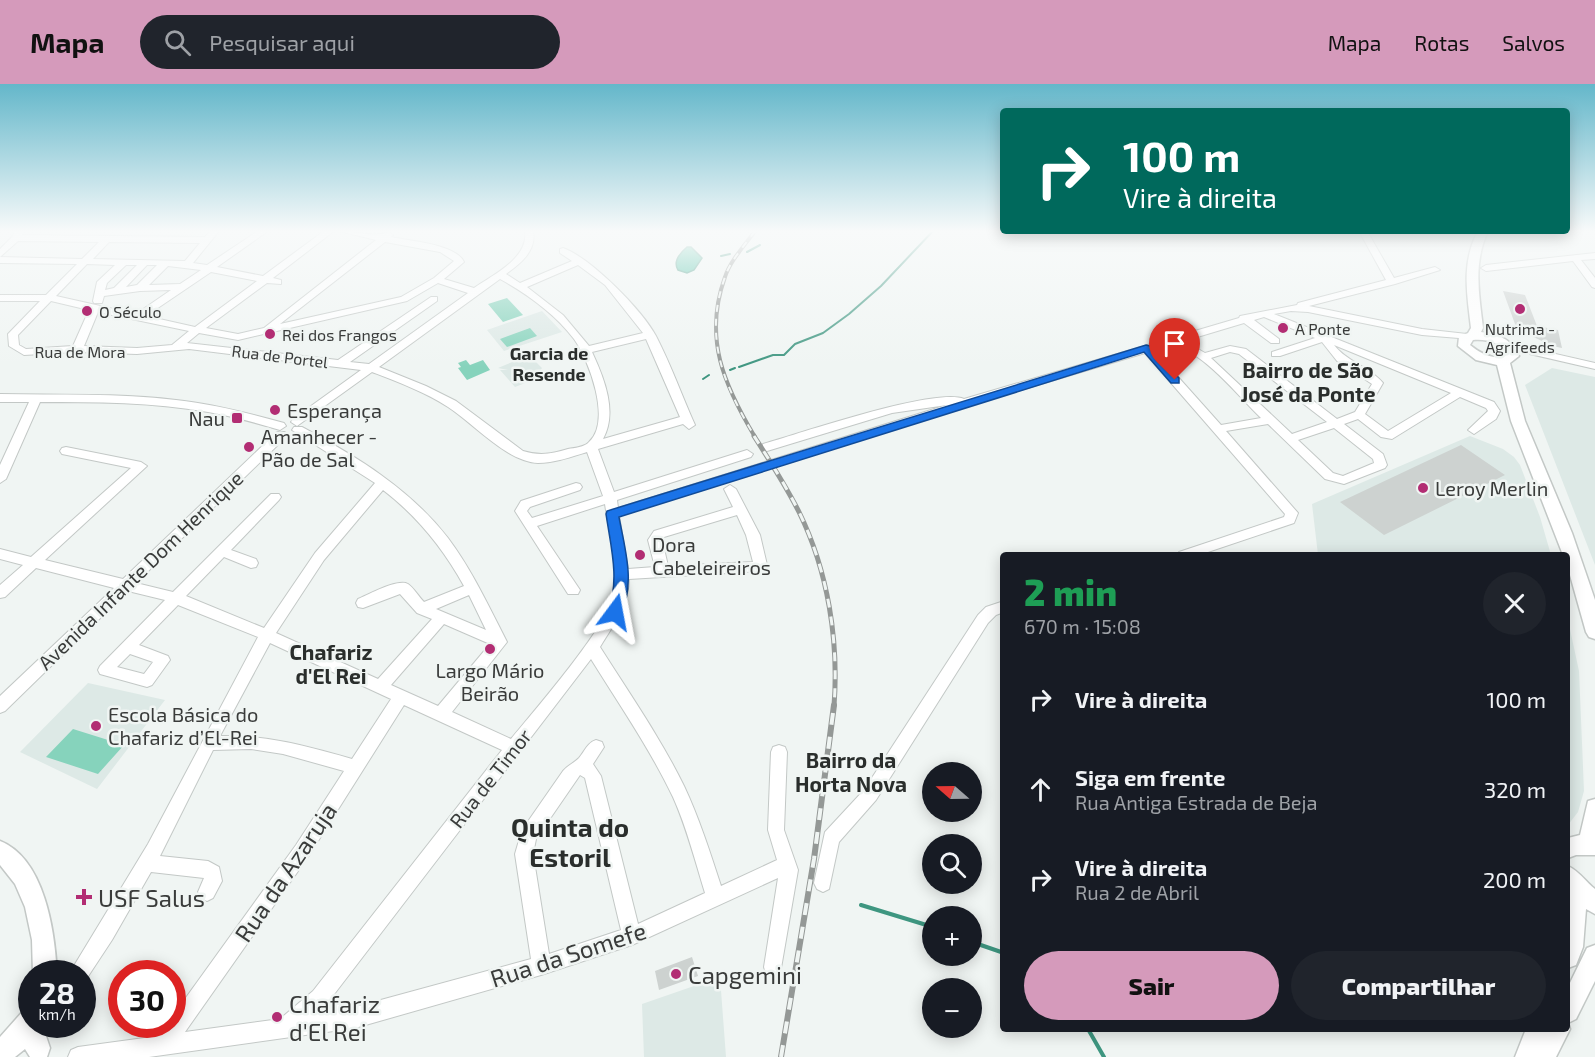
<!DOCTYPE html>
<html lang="pt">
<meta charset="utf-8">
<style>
:root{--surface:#171b24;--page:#20242c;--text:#f1f3f6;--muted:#9ea1a6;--accent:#d59abb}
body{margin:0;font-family:"Exo 2",sans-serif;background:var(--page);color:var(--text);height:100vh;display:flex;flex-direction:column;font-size:22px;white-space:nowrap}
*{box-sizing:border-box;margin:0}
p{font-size:20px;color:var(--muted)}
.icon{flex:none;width:33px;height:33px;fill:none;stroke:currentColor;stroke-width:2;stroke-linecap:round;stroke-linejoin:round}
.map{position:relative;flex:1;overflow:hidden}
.sheet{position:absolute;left:1000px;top:468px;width:570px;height:480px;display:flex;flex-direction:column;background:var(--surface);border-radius:6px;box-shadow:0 3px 15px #0003}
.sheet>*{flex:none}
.top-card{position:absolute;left:1000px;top:24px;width:570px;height:126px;border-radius:6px;box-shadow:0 3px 15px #0003;background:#00695c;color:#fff;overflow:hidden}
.needle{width:39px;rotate:290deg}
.fabs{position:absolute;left:922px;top:678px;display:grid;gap:12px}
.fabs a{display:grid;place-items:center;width:60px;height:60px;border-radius:50%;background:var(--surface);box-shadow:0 3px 15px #0003;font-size:30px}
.speed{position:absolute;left:18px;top:876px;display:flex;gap:12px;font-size:30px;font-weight:700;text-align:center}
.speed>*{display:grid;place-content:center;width:78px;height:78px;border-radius:50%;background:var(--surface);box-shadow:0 3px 15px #0003;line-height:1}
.speed small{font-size:15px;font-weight:400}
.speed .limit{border:9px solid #d22;background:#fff;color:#111}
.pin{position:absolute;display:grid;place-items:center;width:51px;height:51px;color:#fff;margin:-62px -26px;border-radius:50% 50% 50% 0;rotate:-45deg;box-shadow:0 0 6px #0007}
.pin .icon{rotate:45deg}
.me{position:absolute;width:66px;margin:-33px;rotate:13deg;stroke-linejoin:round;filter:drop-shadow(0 0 4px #0008)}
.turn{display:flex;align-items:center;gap:21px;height:126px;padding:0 24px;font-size:27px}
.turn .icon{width:78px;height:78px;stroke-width:2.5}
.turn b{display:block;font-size:42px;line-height:51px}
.round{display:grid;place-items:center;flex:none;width:63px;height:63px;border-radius:32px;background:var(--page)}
.overview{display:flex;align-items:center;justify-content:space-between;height:102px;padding:0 24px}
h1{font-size:36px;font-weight:800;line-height:45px;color:#1e9e55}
.button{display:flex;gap:12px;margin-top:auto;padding:12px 24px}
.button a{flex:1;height:69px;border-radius:36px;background:var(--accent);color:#111;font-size:24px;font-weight:800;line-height:69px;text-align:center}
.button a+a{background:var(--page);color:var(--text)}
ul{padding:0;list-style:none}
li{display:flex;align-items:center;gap:18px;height:90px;padding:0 24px}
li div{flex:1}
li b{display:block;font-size:22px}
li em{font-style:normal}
header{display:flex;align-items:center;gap:36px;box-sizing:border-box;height:84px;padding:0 30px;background:var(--accent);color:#111}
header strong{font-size:28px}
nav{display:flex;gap:33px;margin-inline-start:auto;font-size:21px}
.search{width:420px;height:54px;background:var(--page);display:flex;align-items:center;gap:15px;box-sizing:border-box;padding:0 21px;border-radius:33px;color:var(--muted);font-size:22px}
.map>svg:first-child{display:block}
.built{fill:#dde9e6}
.green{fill:#86d3bc}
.water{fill:#3fbc9d;stroke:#3e9680;stroke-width:1.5}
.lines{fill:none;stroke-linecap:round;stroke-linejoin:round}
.stream-far1{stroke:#3e9680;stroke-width:2}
.stream{stroke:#3e9680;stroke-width:4}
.building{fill:#cdd2d0}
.minor-casing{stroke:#c3c8c6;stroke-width:2}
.major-casing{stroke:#c3c8c6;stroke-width:3}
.minor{fill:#fff;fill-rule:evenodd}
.major{fill:#fff;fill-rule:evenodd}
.rail-far2-casing{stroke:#949896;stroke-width:4}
.rail-far1-casing{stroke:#949896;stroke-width:5}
.rail-casing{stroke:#949896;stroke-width:6}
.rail-far2{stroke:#f0f5f3;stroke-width:2;stroke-dasharray:7;stroke-linecap:butt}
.rail-far1{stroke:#f0f5f3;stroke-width:3;stroke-dasharray:9;stroke-linecap:butt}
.rail{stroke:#f0f5f3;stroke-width:4;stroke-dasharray:12;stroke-linecap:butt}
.route{fill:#1a73e8;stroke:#114b97;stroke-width:1.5}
.poi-dot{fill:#b22d73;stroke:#f0f5f3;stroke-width:2}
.labels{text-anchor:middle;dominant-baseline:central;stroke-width:5;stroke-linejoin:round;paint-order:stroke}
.far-poi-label{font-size:16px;fill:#3a3c3b;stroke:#f0f5f3;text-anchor:start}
.far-street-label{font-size:16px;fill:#3a3c3b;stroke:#f0f5f3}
.far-neighbourhood-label{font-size:18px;font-weight:bold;fill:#2a2e2c;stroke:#f0f5f3}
.poi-label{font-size:20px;fill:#3a3c3b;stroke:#f0f5f3;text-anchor:start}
.street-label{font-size:20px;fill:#3a3c3b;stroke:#f0f5f3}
.neighbourhood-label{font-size:21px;font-weight:bold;fill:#2a2e2c;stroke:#f0f5f3}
.near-street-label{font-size:24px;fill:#3a3c3b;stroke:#f0f5f3}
.near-poi-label{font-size:24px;fill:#3a3c3b;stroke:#f0f5f3;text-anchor:start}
.near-neighbourhood-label{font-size:26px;font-weight:bold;fill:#2a2e2c;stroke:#f0f5f3}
</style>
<header>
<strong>Mapa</strong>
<div class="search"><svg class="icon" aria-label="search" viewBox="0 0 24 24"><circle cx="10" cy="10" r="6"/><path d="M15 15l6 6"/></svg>Pesquisar aqui</div>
<nav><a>Mapa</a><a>Rotas</a><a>Salvos</a></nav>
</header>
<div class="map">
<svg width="1595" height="973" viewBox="0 0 1595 973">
<rect width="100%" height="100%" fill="#f0f5f3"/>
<path class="built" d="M542 227 562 248 504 267 487 246Z
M529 271 542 284 536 292 538 294 515 303 500 286H508L498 284Z
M1552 284 1595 293V481L1525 301Z
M1470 352 1503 365 1514 373 1520 381 1540 433 1551 471H1318L1312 420Z
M1568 536 1579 587 1584 707 1578 728 1568 741Z
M88 599 165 616 97 705 20 668Z
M720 893 726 973H644L642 920Z"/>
<path class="green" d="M507 214 523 231 503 238 488 220Z
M530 244 537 252 507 263 500 255Z
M466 276 470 281 483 276 490 286 467 296 458 284 461 283 458 279Z
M73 645 124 661 98 690 46 673Z"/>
<path class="water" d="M687 163H691L702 174 694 186 687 189 678 186C673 178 680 169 687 163Z"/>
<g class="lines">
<path class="stream-far1" d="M747 168 760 161
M721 172 730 170
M739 283 773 271H784L795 260 823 249 849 230 881 202 933 147
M730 286 735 284
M703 295 709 291"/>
<path class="stream" d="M861 821 933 843
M972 858 1004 869
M1088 945 1104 973"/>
</g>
<path class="building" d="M1503 207 1525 211 1537 242 1558 246 1562 264 1543 260 1542 257 1519 246 1515 240Z
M1461 361 1505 391 1384 451 1340 418Z
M692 873 698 892 659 906 655 887Z"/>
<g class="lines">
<defs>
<path id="minor" d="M15 147H23L22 151 205 153 210 147H219L193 179 207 181 258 147H268L217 183 263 192 324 147H334L273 194 281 196V200L267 199 206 244 238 250 264 244 376 156 339 147C354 147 375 154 388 148L393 151 391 153C409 157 456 160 464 178L444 195 474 204C493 191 529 174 525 147H533C537 167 520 180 506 190L520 199 572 177 560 169V165L563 164C591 174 642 226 656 252 671 281 682 312 695 341L689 345 683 340 598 365 614 408 747 366 753 370 751 373 617 416 618 424 947 321 892 329 767 367 763 366 761 363 763 360C799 350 935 303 964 315L1239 234 1240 232 1297 221 1298 219 1386 196 1359 147H1367L1394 194 1435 183 1440 186 1395 200 1309 222 1422 245 1467 250 1471 251V255L1422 251 1308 228 1291 227 1274 230 1494 318 1500 327 1496 335 1474 350 1468 346 1488 327 1486 324 1460 313 1392 355 1381 353 1358 335 1344 340 1383 370 1387 381 1385 384 1344 400 1325 395 1268 340 1226 347 1298 429 1294 439 1199 471H1177L1179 468 1284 433 1285 430 1145 269 971 321 619 432 628 485 655 483 648 456 654 447 733 423 724 405 730 401 736 405 760 451 767 481 761 487 629 495C628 522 614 540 600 563 629 609 660 653 684 702 699 734 710 768 721 802L777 776 768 746 771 668 773 663 779 661 785 663 787 668 784 746 798 786 780 890 773 892 766 890 764 883 778 794 632 861 541 891 355 944 149 973H68L71 966 78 963 159 952 167 940H172V933L296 761 344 687 283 670 251 665 213 666 160 772 208 777 219 783 222 797 213 814 207 817 201 814 198 808 204 794 151 788 112 856 85 897 82 898V890H69L148 760 258 553 178 521 139 561 168 572 170 576 152 601 147 603 100 590 98 586 100 582 165 516 128 507 5 627 0 629V612L114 504 36 484 5 513 0 514V501L23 481 0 475V465L31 473 131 384 62 370 60 367 62 364 66 363 141 378 147 382 45 476 123 495 277 348H285L287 351 285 354 136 499 173 508 271 410H279L281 413 279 416 231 466 256 475 258 479 256 483 251 484 224 473 186 512 264 544 315 469 375 399 292 346 294 343H302C356 372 410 405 448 454 472 486 489 523 507 558L452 628 511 655C534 627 609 541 614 510 619 481 609 448 605 420L537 442 580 506 578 510H568L515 427 521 417 576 399 580 400 582 403 580 406 530 423 527 427 532 434 603 412 587 368C571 373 554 379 538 379 507 378 473 339 448 323 425 308 398 298 372 288L297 342 291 338 293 335 361 286 189 265 137 270 77 268 24 271 9 262 8 250 40 217H0V211H46L77 180 0 179V173L82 175 99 158 18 157 0 173V165L12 153ZM109 158 200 159 185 177 93 175ZM385 158 440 168 454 177 434 194 401 213 280 240ZM87 180 115 181 97 198 93 217 94 219H102L104 212 140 207 171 206 136 230 56 212ZM126 181H137L114 204 105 206 107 199ZM147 181H157L137 201 126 203ZM578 181 605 201 643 249 589 262 563 231 527 203ZM168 182 201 186 180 200 149 201ZM211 188 257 197 195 243 146 232ZM500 195C527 210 555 230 574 255 589 276 612 337 589 358 585 363 574 364 568 365 552 370 539 372 523 367L456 317 426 302 379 283ZM438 199 468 209 369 280 350 278 437 217V213H431L338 276 187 259 199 249 238 256 407 217ZM51 217 89 226 73 262 26 265 19 261 18 251ZM98 228 189 247 172 261 137 264 84 262ZM1264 233 1315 254 1272 268V272H1280L1322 258 1337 277 1372 300 1355 328 1337 335 1246 265 1230 262 1205 269 1184 257 1244 239 1271 259H1279V255L1254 236ZM646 255 680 333 603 355C618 328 604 294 592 268ZM1170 261C1202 265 1238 312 1261 334L1221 341 1154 266ZM1334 261 1451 309 1388 347 1365 330 1383 299C1370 283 1347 278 1334 261ZM1230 268 1239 270 1327 338 1292 350 1211 274ZM1334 344 1373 375 1374 379 1343 392 1333 389 1298 356ZM383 406C417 432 443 464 464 502L424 518C419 513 414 504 408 500 398 494 368 511 358 515L356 519 358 523 363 524 400 510 417 529 432 535 378 595 276 549 324 476ZM737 431 746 451 753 478 668 482 662 456 664 453ZM469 511 486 546 436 525ZM444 540 490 560 438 622 391 601ZM270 559 391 615 352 675C307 662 268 651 220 652ZM130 570 153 578 144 590 117 583ZM591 575C619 620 650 665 673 713 687 744 695 777 705 809L638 840 601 692 593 680 604 663 602 658 596 656C587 659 585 667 579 674 574 679 568 681 563 687L522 746 515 770 531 875 344 926 332 913ZM404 621 502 666 313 907 280 935 185 948 308 773ZM580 691 585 694 621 846 549 870 533 770 536 755Z
M1595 169V175L1581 176 1595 194V204L1592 203 1573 177 1486 187 1481 184 1486 181Z
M1508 259 1595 279V285L1504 264 1503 262Z
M0 310C58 311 118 309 176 316 213 320 248 329 284 339L286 342 280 346C256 339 232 332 208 328 152 318 96 318 40 318L6 395 0 399V381L29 318H0Z
M1004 517V528L996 531 988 539 876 716 839 758 829 805 823 808 817 805 814 799 825 748 864 706 978 531 986 523Z"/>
<path id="major" d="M1478 147H1488C1473 179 1479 210 1483 244L1481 248C1498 250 1512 255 1519 272L1510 279 1525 337 1572 449 1595 516V555L1589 553 1586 548 1568 484V471H1563L1511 337 1497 281 1476 276 1458 262 1459 253 1468 249 1471 244C1467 210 1461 179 1478 147ZM1473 256C1487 255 1500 258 1506 271 1493 277 1480 269 1470 261Z
M1595 715V771H1576L1568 774V754L1580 751 1588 717Z
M0 757C45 775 55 848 57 890H33L32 856 25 823 15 800 0 781Z
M1568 782C1579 787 1586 798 1595 805V830L1586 825 1583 863 1576 881 1568 884Z
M1595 861V897L1576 935 1568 939V903L1587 864Z
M32 922V940H41L39 944 44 946 50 964 47 973H30L25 965 15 973H0V953L24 926Z
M1568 939 1570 945 1556 973H1515L1526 945H1568Z"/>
</defs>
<use href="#minor" class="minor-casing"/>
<use href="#major" class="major-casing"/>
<use href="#minor" class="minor"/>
<use href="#major" class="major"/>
<defs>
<path id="rail-far2" d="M755 147C745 161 730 177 725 193 703 254 724 301 755 353"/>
<path id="rail-far1" d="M754 352C770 377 786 402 799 428 828 487 839 557 834 622"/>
<path id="rail" d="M781 973 814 775 834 621"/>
</defs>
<use href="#rail-far2" class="rail-far2-casing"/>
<use href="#rail-far1" class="rail-far1-casing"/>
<use href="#rail" class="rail-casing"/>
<use href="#rail-far2" class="rail-far2"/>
<use href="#rail-far1" class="rail-far1"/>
<use href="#rail" class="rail"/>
</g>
<linearGradient id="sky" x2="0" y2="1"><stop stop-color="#64b7ca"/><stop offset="0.52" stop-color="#f8fafa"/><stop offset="1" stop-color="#f8fafa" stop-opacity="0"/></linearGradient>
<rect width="1595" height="283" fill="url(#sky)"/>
<path class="route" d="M1146 261 1150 262 1179 294V299H1171L1144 268 619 433C625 466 636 500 620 532H610L608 528C620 495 611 464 606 430L607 427Z"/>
<g class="poi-dot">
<circle cx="1520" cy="225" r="6"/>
<circle cx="87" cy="227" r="6"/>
<circle cx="1283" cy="244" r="6"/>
<circle cx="270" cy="250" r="6"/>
<circle cx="275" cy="326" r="6"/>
<rect x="231" y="328" width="12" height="12" rx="3"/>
<circle cx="249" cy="363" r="6"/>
<circle cx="1423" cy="404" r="6"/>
<circle cx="640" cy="471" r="6"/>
<circle cx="490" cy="565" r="6"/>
<circle cx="96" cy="642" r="6"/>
<path d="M81 804h6v6h6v6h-6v6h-6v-6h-6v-6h6z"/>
<circle cx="676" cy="890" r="6"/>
<circle cx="277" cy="933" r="6"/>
</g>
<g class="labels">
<g class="far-poi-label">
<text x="99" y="227">O Século</text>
<text x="1295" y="244">A Ponte</text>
<text x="1520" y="244" text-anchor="middle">Nutrima -<tspan x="1520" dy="18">Agrifeeds</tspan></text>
<text x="282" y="250">Rei dos Frangos</text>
</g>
<g class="far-street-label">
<text x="80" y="267">Rua de Mora</text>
<text transform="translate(280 272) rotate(7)">Rua de Portel</text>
</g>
<g class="far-neighbourhood-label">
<text x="549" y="269">Garcia de<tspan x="549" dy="21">Resende</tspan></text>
</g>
<g class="poi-label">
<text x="287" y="326">Esperança</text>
<text x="225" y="334" text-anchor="end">Nau</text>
<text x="261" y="352">Amanhecer -<tspan x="261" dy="23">Pão de Sal</tspan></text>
<text x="1435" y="404">Leroy Merlin</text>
<text x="652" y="460">Dora<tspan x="652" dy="23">Cabeleireiros</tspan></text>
<text x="490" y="586" text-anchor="middle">Largo Mário<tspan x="490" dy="23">Beirão</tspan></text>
<text x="108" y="630">Escola Básica do<tspan x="108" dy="23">Chafariz d’El-Rei</tspan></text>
</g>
<g class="street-label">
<text transform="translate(140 486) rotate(-44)">Avenida Infante Dom Henrique</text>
<text transform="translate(490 694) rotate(-52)">Rua de Timor</text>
</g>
<g class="neighbourhood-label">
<text x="1308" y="285">Bairro de São<tspan x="1308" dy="24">José da Ponte</tspan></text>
<text x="331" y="567">Chafariz<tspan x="331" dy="24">d'El Rei</tspan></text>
<text x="851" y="675">Bairro da<tspan x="851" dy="24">Horta Nova</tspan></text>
</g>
<g class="near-street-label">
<text transform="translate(285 788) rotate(-56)">Rua da Azaruja</text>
<text transform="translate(568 870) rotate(-18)">Rua da Somefe</text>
</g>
<g class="near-poi-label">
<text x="98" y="813">USF Salus</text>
<text x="688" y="890">Capgemini</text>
<text x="289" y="919">Chafariz<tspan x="289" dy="28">d'El Rei</tspan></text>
</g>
<g class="near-neighbourhood-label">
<text x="570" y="742">Quinta do<tspan x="570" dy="30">Estoril</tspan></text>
</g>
</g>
</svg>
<div class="fabs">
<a><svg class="needle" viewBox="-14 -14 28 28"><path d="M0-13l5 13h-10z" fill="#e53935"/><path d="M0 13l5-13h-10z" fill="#9ea1a6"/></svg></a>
<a><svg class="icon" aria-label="search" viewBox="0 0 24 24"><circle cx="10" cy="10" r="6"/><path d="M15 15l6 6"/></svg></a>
<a>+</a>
<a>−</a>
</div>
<div class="speed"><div>28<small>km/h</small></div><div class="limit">30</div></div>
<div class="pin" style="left:1175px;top:296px;background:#d93025"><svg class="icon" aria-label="arrive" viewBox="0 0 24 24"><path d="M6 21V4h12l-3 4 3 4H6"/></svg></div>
<svg class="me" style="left:615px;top:528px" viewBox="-20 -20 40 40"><path d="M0-17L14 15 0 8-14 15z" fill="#1a73e8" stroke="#fff" stroke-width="4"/></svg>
<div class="top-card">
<div class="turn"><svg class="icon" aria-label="right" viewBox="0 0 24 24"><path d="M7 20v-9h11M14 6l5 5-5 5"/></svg><div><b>100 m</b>Vire à direita</div></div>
</div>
<section class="sheet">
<div class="overview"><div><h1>2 min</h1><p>670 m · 15:08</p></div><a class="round"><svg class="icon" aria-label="close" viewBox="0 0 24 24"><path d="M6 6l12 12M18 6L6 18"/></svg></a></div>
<ul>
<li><svg class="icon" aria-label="right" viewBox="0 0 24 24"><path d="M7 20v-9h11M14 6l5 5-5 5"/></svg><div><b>Vire à direita</b></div><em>100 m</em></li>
<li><svg class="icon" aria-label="ahead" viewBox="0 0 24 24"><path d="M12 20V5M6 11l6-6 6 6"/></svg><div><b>Siga em frente</b><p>Rua Antiga Estrada de Beja</p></div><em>320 m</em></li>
<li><svg class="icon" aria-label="right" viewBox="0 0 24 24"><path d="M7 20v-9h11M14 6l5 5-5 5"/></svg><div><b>Vire à direita</b><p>Rua 2 de Abril</p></div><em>200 m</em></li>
</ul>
<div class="button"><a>Sair</a><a>Compartilhar</a></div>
</section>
</div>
